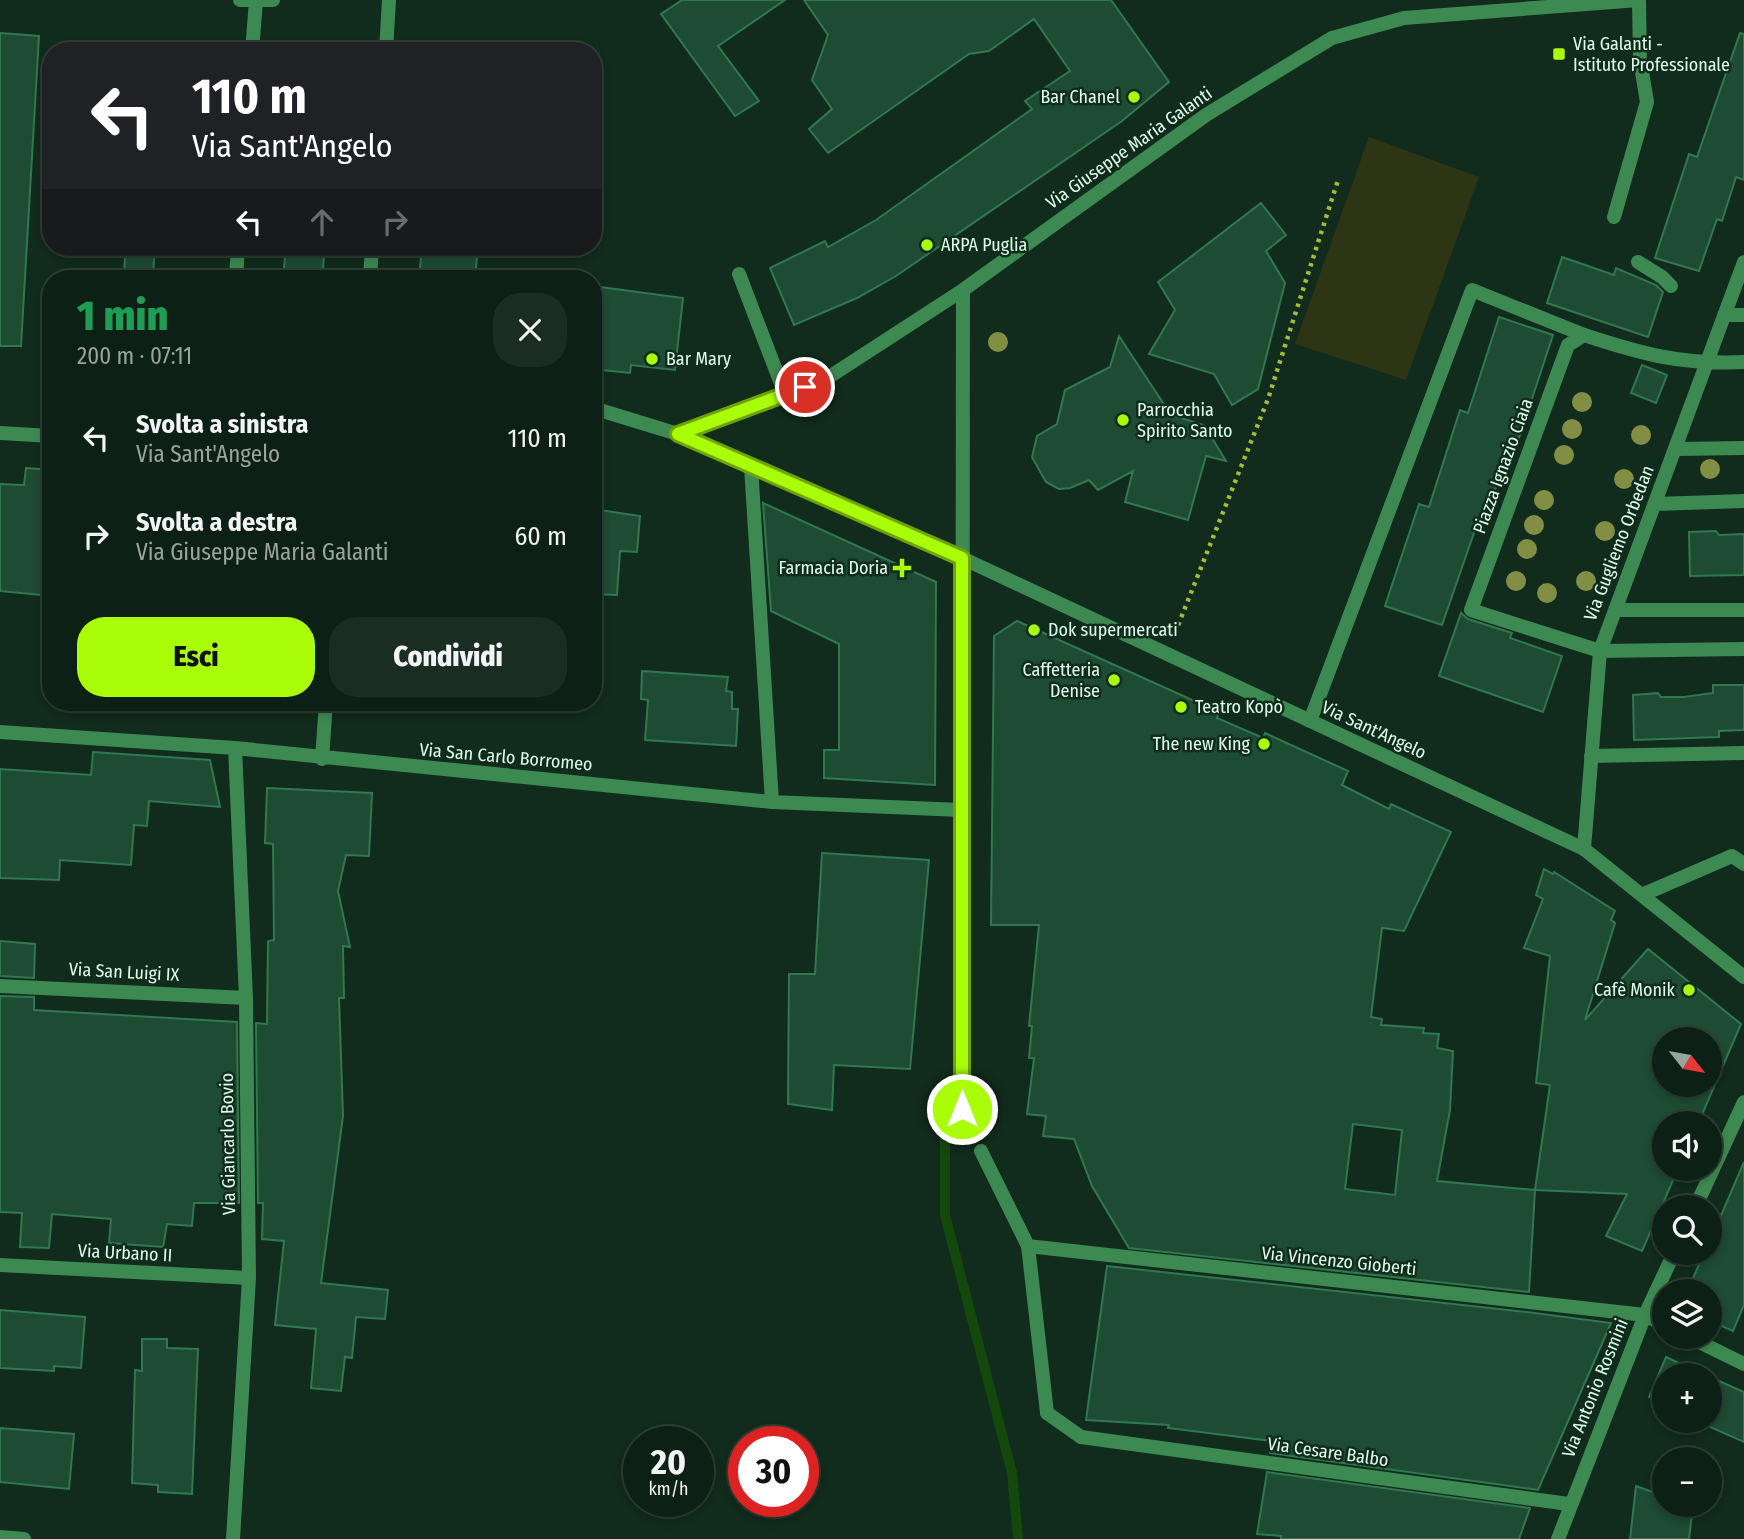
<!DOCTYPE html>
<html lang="it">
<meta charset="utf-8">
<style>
:root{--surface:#0d2015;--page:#1b2d22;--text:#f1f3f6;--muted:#9aa3a0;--line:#2d3e34;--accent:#aafd09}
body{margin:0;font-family:"Fira Sans Condensed",sans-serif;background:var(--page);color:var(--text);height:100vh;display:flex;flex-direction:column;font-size:26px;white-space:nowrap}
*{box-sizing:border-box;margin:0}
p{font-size:23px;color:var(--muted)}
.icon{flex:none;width:38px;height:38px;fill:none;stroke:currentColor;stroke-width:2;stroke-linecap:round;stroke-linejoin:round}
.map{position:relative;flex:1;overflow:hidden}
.drawer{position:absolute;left:42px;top:270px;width:560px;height:441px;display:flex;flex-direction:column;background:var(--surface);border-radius:28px;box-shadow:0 4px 10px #0003,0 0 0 2px var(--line)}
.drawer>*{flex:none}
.top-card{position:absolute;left:42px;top:42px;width:560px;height:214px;border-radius:28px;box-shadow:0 4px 10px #0003,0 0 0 2px var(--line);background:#202124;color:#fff;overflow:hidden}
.needle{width:46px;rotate:121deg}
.buttons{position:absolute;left:1652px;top:1027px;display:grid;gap:14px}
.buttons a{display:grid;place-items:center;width:70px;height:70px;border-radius:50%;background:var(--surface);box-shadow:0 4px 10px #0003,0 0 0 2px var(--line);font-size:35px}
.speed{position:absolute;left:623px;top:1426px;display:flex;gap:14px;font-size:35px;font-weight:700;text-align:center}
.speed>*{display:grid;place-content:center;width:91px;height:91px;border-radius:50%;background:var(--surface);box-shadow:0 4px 10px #0003,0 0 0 2px var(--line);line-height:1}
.speed small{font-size:18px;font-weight:400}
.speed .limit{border:10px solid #d22;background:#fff;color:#111}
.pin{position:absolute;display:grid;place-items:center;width:60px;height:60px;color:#fff;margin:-30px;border:4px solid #fff;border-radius:50%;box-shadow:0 2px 7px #0007}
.me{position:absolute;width:77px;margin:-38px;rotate:0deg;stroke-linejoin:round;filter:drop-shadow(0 0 5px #0008)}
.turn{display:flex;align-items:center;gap:24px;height:147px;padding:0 35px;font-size:32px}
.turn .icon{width:91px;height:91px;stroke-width:2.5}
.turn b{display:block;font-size:49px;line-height:60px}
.lanes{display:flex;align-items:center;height:66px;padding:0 35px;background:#0003;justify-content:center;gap:35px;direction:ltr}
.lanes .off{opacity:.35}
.round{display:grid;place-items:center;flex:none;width:74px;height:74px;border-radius:28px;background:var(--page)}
.headline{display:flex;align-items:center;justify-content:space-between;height:119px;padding:0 35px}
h1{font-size:42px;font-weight:800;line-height:52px;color:#1e9e55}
.action{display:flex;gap:14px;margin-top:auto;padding:14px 35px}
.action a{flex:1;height:80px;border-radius:28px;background:var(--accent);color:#111;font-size:28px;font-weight:800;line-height:80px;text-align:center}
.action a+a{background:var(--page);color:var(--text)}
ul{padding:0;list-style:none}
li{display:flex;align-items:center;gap:21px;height:98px;padding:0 35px}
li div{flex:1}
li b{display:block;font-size:26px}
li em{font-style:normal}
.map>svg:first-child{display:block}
.green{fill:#2e3514}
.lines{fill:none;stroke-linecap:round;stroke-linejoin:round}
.stream{stroke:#134a0b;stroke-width:10}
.building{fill:#1d4c32;stroke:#30784f;stroke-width:2;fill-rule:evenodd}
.path{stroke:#a4bd32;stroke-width:4.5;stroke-dasharray:3.5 5;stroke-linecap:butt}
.service{stroke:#3d8952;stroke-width:14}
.pedestrian{stroke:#3d8952;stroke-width:14}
.minor{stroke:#3d8952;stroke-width:14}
.tertiary{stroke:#3d8952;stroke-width:14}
.tree{fill:#838e45}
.route-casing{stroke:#6ea406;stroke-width:18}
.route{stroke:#aafd09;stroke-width:12}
.poi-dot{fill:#aafd09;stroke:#112b1c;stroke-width:2.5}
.labels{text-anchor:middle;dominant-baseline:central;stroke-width:5;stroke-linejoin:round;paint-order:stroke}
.poi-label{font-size:18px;fill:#dcffe8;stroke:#112b1c;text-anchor:start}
.street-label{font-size:18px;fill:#dcffe8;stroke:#112b1c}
</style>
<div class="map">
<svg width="1744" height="1539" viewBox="0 0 1744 1539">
<rect width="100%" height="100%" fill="#112b1c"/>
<path class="green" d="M1369 137 1479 177 1406 380 1295 344Z"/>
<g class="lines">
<path class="stream" d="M945 1127V1215L1012 1473 1018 1539"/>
</g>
<path class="building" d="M682 0H785L718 46 759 101 735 116 661 14Z
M804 0H1111L1169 82 1122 121 896 276 857 298 794 325 770 268 825 241 828 247 876 220 1032 109 1025 101 1070 71 1034 19 989 51 969 54 828 153 809 129 832 109 812 80 828 35Z
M0 33 39 36 21 346H0Z
M1740 33 1744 34V180L1736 177 1722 221 1717 219 1699 271 1655 258 1689 154 1697 157Z
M1261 203 1286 235 1266 251 1285 283 1258 389 1232 405 1214 374 1149 354 1175 310 1158 282Z
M126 247H155L153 275 124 272Z
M286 247H325L322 278H283Z
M422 247H478L475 278H419Z
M1562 257 1614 275 1616 268 1656 285 1663 292 1648 337 1547 303Z
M593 286 683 298 675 370 631 365 630 373 593 369Z
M1499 317 1553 335 1519 438 1514 436 1480 532 1475 530 1442 625 1385 606 1419 504 1429 507 1460 410 1468 413Z
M1119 336 1171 415 1204 425 1226 461 1206 456 1188 520 1125 502 1133 471 1098 490 1089 480 1070 488 1059 489 1046 482 1032 457 1037 436 1057 424 1065 390 1110 367Z
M1642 365 1667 375 1656 403 1631 393Z
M26 468 51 470V596L0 591V484L24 485Z
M763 503 936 582 935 785 824 778V750H839V644L771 611Z
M593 509 640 516 637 552 620 551 617 595 593 594Z
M1716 531 1719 535 1744 534V575L1690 576 1689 532Z
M1461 613 1468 619 1512 633 1510 638 1562 656 1543 712 1439 676Z
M1017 621 1219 712 1217 718 1263 738 1265 733 1348 771 1342 785 1389 809 1391 804 1451 832 1404 931 1382 928 1371 1017 1382 1019 1381 1025 1424 1028 1423 1033 1439 1034 1437 1048 1453 1051 1450 1110 1437 1181 1535 1190 1529 1292 1129 1248 1092 1186 1074 1139 1043 1136 1046 1116 1027 1114 1034 1058H1029L1032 1026H1029L1039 925H991L994 636ZM1353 1124 1402 1130 1395 1195 1345 1189Z
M642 671 728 677 726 691 732 692V709H738L736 746 645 740 648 700 641 699Z
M1713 685H1744V730L1719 731V737L1634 740 1633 695 1658 693 1661 697H1684L1713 693Z
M93 752 210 760 220 807 149 801 147 826 134 825 131 865 60 860 59 880 0 878V769L91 775Z
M267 788 372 793 369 856 346 855 338 891 350 947 343 946 344 998H339L343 1116 321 1283 388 1290 385 1319 356 1317 352 1358 345 1357 341 1391 311 1388 316 1329 275 1325 284 1241 262 1239 263 1203H258L256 1023 267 1024 268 941 274 940 273 844 265 843Z
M822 853 929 860 910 1069 834 1065 832 1110 788 1104 789 974H815Z
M1544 869 1553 874 1554 872 1615 911 1611 920 1615 923 1585 1020 1648 949 1741 1024 1698 1124H1664V1169H1678L1642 1251 1606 1236 1627 1194 1535 1190 1550 1085 1536 1083 1550 956 1524 948 1543 899 1536 895ZM1664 1040H1710V1085H1664Z
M0 941 35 944 34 978 0 976Z
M0 996 34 997V1010L237 1022 239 1203H194L192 1226 167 1224 163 1247 109 1243 111 1219 52 1214 49 1248 20 1247 22 1213 0 1212Z
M1744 1162V1305L1733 1331 1710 1321V1292H1687L1704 1253H1710V1241Z
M1107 1266 1527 1312 1611 1323 1538 1490 1270 1453 1271 1441 1168 1428 1169 1425 1086 1420Z
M0 1310 85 1317 81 1368 54 1366V1371L0 1368Z
M142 1339H167V1348L198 1349 192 1494 158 1492V1485L132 1483 135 1370 142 1371Z
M1666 1357 1707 1376H1664V1403L1649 1397Z
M1710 1377 1744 1392V1442L1697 1421H1710Z
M0 1428 74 1434 69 1489 0 1482Z
M1267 1472 1530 1508 1519 1539H1281V1536L1257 1534Z
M1636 1486 1664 1496V1505L1693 1506 1689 1539H1630Z"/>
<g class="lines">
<path class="path" d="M1175 633 1268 399 1338 180"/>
<path class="service" d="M1614 217 1647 102 1640 60 1639 0
M1310 721 1472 290 1584 335
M1591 756 1744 753
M1644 894 1732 856 1744 864
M1028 1246 1047 1413"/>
<path class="pedestrian" d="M1638 262 1662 277 1671 286
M1047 1413 1081 1437"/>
<path class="minor" d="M240 0H273
M252 51 256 1
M386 51 389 0
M739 274 785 394
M236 278 238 247
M370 278 372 247
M1724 315H1744
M1744 362C1682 365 1642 354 1584 335L1568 345 1471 610 1600 651 1744 649
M678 434 826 379 963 290 1206 115 1332 38 1404 18 1639 0
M1675 449 1744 448
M751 466 772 802
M1655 504 1744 501
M1615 610H1744
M0 732 235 748 772 802 961 810
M322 759 326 702
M1584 849 1600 651 1744 262
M0 986 246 998
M962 1109 963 290
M981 1151 1028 1246 1645 1315 1664 1325
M1695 1208 1744 1102
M0 1265 249 1278
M1689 1337 1744 1364
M1081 1437 1569 1504
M0 1537 24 1539
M233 1539 249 1278 246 998 235 748
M1558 1539 1645 1315 1674 1253"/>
<path class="tertiary" d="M593 408 678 434 962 558 1584 849 1744 977
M0 433 51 436"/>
</g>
<g class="tree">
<circle cx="998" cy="342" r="10"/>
<circle cx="1582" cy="402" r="10"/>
<circle cx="1572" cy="429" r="10"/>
<circle cx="1641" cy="435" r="10"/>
<circle cx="1564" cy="455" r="10"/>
<circle cx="1710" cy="469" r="10"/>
<circle cx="1624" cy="479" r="10"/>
<circle cx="1544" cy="500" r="10"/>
<circle cx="1534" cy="525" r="10"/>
<circle cx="1605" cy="531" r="10"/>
<circle cx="1527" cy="549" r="10"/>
<circle cx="1516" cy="581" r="10"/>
<circle cx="1586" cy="581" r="10"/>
<circle cx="1547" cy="593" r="10"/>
</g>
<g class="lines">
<defs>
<path id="route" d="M805 387 678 434 962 558V1109"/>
</defs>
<use href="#route" class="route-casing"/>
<use href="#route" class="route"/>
</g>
<g class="poi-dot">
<rect x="1552" y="47" width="14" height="14" rx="3.5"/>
<circle cx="1134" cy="97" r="7"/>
<circle cx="927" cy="245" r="7"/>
<circle cx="652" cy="359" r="7"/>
<circle cx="1123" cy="420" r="7"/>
<path d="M898.5 557.5h7v7h7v7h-7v7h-7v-7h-7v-7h7z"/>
<circle cx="1034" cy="630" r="7"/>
<circle cx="1114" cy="680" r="7"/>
<circle cx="1181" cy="707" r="7"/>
<circle cx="1264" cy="744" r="7"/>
<circle cx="1689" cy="990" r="7"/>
</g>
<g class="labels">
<g class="poi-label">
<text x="1573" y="44">Via Galanti -<tspan x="1573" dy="21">Istituto Professionale</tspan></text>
<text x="1120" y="97" text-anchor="end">Bar Chanel</text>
<text x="941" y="245">ARPA Puglia</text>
<text x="666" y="359">Bar Mary</text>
<text x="1137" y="410">Parrocchia<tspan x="1137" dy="21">Spirito Santo</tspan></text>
<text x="888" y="568" text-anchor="end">Farmacia Doria</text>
<text x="1048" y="630">Dok supermercati</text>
<text x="1100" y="670" text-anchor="end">Caffetteria<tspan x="1100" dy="21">Denise</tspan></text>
<text x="1195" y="707">Teatro Kopò</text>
<text x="1250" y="744" text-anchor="end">The new King</text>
<text x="1675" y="990" text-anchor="end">Cafè Monik</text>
</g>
<g class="street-label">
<text transform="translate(1129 148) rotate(-35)">Via Giuseppe Maria Galanti</text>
<text transform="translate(1503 466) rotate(-70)">Piazza Ignazio Ciaia</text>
<text transform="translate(1619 543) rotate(-69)">Via Gugliemo Orbedan</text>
<text transform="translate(1374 730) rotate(25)">Via Sant'Angelo</text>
<text transform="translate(506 757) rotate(5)">Via San Carlo Borromeo</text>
<text transform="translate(124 972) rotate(3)">Via San Luigi IX</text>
<text transform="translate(228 1144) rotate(-91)">Via Giancarlo Bovio</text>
<text transform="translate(125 1253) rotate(3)">Via Urbano II</text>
<text transform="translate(1339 1261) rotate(6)">Via Vincenzo Gioberti</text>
<text transform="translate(1595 1388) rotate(-68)">Via Antonio Rosmini</text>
<text transform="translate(1328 1452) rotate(8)">Via Cesare Balbo</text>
</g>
</g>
</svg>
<div class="buttons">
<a><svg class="needle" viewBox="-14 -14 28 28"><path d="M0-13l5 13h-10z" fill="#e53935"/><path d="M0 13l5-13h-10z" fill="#9aa3a0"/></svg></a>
<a><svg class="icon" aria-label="sound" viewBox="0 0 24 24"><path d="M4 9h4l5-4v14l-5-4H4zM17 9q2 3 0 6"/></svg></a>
<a><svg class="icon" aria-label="search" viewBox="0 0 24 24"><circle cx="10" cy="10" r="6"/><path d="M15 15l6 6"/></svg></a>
<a><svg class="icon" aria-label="layers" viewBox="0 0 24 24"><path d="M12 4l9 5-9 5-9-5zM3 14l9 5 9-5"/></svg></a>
<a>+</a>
<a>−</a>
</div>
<div class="speed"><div>20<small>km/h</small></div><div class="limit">30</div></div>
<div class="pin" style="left:805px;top:387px;background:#d93025"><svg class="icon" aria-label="arrive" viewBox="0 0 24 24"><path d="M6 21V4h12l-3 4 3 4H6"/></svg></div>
<svg class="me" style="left:962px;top:1109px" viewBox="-20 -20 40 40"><circle r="17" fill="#aafd09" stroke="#fff" stroke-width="3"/><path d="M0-11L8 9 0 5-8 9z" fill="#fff"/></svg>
<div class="top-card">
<div class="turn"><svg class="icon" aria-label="left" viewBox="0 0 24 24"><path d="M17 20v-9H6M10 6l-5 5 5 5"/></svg><div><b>110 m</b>Via Sant'Angelo</div></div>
<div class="lanes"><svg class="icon" aria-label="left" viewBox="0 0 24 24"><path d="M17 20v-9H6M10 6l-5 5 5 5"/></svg><svg class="icon off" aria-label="ahead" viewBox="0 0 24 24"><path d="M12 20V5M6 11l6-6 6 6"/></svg><svg class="icon off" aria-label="right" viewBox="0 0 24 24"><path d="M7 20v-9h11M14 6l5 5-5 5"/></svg></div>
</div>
<section class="drawer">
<div class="headline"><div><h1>1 min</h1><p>200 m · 07:11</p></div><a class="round"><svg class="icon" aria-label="close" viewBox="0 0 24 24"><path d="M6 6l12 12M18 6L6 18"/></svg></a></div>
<ul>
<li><svg class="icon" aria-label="left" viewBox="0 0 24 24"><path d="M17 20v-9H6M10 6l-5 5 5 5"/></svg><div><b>Svolta a sinistra</b><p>Via Sant'Angelo</p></div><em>110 m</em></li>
<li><svg class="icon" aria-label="right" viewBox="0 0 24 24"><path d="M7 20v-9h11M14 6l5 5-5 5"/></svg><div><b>Svolta a destra</b><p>Via Giuseppe Maria Galanti</p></div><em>60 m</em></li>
</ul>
<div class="action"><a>Esci</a><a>Condividi</a></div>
</section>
</div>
